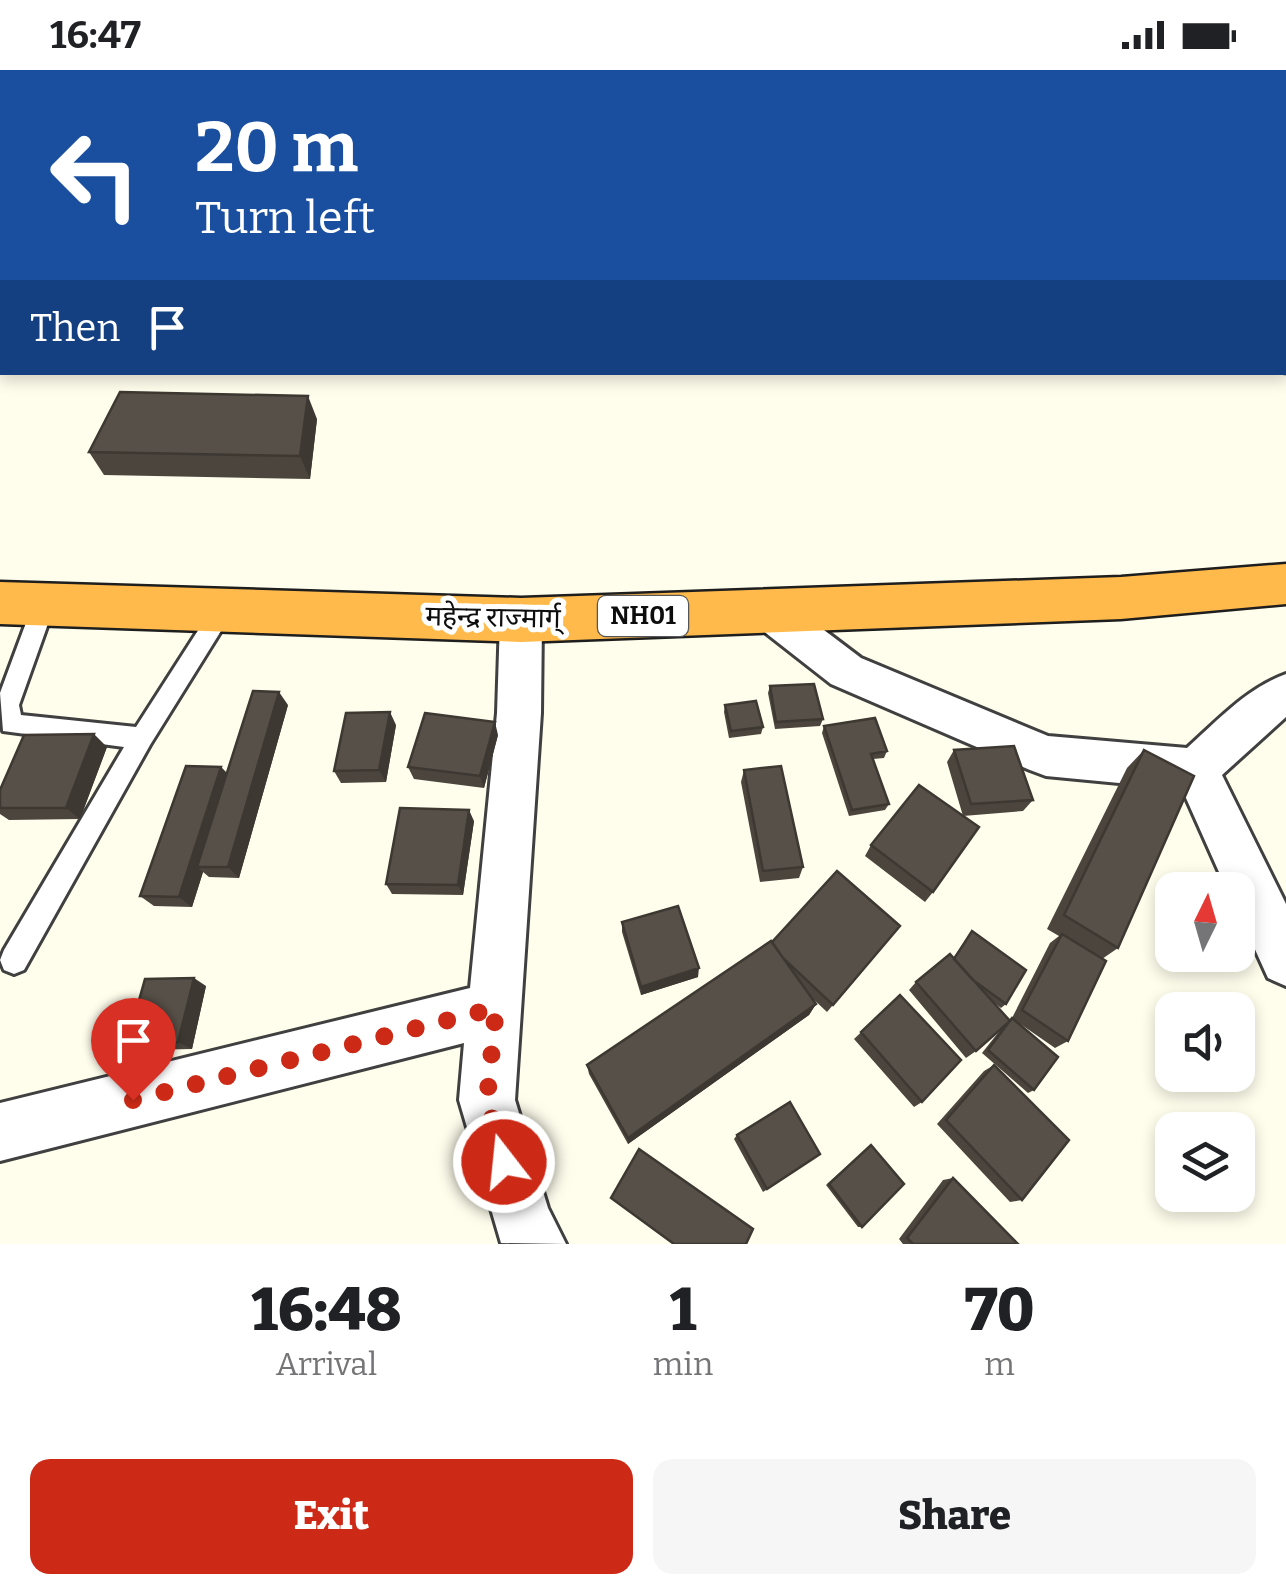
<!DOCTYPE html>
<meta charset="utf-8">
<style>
:root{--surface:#fff;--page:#f6f6f6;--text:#202124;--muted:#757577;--accent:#cc2a16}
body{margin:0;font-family:Bitter,"Noto Sans Devanagari",serif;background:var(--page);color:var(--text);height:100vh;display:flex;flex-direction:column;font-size:38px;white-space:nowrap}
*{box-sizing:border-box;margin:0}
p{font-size:32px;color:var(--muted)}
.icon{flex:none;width:55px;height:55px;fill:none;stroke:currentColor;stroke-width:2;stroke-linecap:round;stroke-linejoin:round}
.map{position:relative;height:1174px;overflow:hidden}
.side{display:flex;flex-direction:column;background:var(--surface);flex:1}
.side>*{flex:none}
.guide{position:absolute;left:0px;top:0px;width:1288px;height:305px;box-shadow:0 5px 15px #0003;background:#1a4fa0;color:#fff;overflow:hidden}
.needle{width:65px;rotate:5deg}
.buttons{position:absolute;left:1155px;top:802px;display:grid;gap:20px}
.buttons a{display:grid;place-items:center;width:100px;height:100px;border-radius:20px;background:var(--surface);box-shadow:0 5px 15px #0003;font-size:50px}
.pin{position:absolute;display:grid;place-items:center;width:85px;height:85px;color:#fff;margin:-102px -42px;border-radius:50% 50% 50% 0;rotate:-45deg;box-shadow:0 0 10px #0007}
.pin .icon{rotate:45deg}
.me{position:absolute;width:110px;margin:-55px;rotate:344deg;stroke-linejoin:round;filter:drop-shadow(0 0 8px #0008)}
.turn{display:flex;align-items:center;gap:35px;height:210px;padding:0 30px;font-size:45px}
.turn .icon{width:130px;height:130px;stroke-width:2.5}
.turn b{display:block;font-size:70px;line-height:85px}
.then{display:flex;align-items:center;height:95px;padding:0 30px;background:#0003;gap:20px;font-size:38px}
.eta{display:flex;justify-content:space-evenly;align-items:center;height:170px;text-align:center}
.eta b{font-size:60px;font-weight:800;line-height:70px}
.action{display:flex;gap:20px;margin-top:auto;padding:20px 30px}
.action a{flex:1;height:115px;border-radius:20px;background:var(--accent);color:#fff;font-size:40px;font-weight:800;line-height:115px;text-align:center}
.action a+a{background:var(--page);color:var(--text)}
.status{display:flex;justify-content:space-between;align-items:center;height:70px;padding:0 50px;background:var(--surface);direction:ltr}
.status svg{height:28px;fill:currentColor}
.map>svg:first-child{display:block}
.forest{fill:#a7e090}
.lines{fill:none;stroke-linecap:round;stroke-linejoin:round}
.lane-casing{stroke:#404040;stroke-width:6}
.street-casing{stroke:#404040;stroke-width:6}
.highway-casing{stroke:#1e1e1e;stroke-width:5}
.path{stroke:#2f2f2f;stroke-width:5;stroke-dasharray:8 4;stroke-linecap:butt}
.lane{fill:#fff;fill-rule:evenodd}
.street{fill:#fff;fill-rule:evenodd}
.highway{fill:#ffba4b;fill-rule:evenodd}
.wall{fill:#4b453e}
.shaded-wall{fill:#3d3832}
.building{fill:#575048;stroke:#3d3832;stroke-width:2.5}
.route{stroke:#cc2a16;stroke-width:18;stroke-dasharray:0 32.4}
.labels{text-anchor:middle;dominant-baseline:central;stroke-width:10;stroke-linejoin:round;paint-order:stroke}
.shield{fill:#fff;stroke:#565656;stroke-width:2.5}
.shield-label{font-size:25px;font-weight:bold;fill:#0d0d0d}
.street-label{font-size:28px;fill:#0d0d0d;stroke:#fff}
</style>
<div class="status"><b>16:47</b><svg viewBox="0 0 49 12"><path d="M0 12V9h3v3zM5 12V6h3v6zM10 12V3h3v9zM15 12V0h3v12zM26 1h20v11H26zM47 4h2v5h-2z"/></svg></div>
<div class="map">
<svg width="1286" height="1174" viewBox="0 0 1286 1174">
<rect width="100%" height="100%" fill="#fffeed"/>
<path class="forest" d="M0 0H1004L2 2V51Z"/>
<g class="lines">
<defs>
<path id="lane" d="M44 525 55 534 19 635 21 645 136 657 215 534 223 531 234 540 150 675 24 900 14 904 4 900 0 890 4 880 124 677 3 661 0 623 33 534Z"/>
<path id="street" d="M768 525 783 529 861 588 1048 666 1187 678C1217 651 1247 618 1286 604V647L1222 705 1286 834V916L1268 908 1238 842V820H1227L1182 719 1046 706 1030 700 831 614 753 553 747 541 753 529Z
M521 533 536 538 542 550 541 643 515 1030 548 1138 566 1174 501 1173 459 1030 464 973 0 1091V1033L470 918 497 643 500 550 506 538Z"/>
<path id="highway" d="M1286 494V534L1121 549 521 572 0 554V512L521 528 1121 507Z"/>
</defs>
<use href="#lane" class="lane-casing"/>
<use href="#street" class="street-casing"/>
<use href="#highway" class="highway-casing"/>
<path class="path" d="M1281 302 1286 303"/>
<use href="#lane" class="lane"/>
<use href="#street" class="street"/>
<use href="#highway" class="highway"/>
</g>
<path class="wall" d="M317 349 310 409 104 405 89 382Z
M770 616 823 649 820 656 775 659 768 623Z
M288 635 239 808 209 807 203 802 192 837 154 836 140 826 221 697 227 703Z
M725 635 763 657 761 664 729 668 724 642Z
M396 655 386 712 341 713 334 701Z
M824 656 887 681 884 688 873 689 889 734 885 740 849 746 822 663Z
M498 665 484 718 414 709 408 697Z
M107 677 80 749 9 750 0 744V720Z
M954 680 1033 730 1023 741 963 746 933 822 925 832 865 786 871 775 963 746 947 692Z
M1144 680 1118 878 1102 889 1068 971 1055 978 1013 949 1034 1020 1028 1023 982 983 1001 959 976 981 966 988 909 920 916 912 953 888 972 861 1006 934 1001 938 993 932 1009 950 1012 948 1050 873 1059 866 1047 859 1127 698Z
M744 700 803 797 799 808 760 812 741 712Z
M474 751 463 825 392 824 386 814Z
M622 852 698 907 641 925 622 862Z
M900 856 827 942 810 926 816 934 809 945 628 1074 589 1004 587 995 772 872Z
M206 916 192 979 142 980 127 973Z
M900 925 922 1032 914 1037 854 969Z
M994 995 1022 1130 1010 1132 937 1054 984 1001Z
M737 1065 820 1084 763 1122 734 1069Z
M871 1075 862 1157H858L826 1115Z
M953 1108 1018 1174H903L899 1169 943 1110Z"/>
<path class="shaded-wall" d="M308 326 317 349 310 409 300 386Z
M279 622 288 635 239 808 228 797Z
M390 642 396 655 386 712 379 700Z
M495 652 498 665 484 718 480 706Z
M94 664 107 677 80 749 66 738Z
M221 697 232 709 197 797 203 802 192 837 179 827Z
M469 740 474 751 463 825 458 815Z
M699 898 698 907 641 925V917Z
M194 908 206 916 192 979 178 972Z
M816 934 809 945 628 1074V1068Z"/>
<path class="building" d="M120 322 308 326 300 386 89 382Z
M814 614 823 649 776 652 770 616Z
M253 621 279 622 228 797H197Z
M756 631 763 657 731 661 725 635Z
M390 642 379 700 334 701 346 643Z
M425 643 495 652 480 706 408 697Z
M875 648 887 681 871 684 889 734 852 740 824 656Z
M94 664 66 738H0V720L24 665Z
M1014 676 1033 730 971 734 954 680Z
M1144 680 1194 706 1118 878 1064 845Z
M186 696 221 697 179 827 140 826Z
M781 696 803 797 763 801 744 700Z
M919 715 979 757 933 822 871 775Z
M400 738 469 740 458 815 386 814Z
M837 801 900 856 833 935 783 888 772 872Z
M678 836 699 898 641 917 622 852Z
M972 861 1026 900 1006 934 973 910 954 889Z
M1062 864 1106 891 1068 971 1022 940Z
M771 871 816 934 628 1068 587 995Z
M950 884 1010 951 976 981 916 912Z
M194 908 178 972 127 973 145 909Z
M900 925 961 990 922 1032 861 962Z
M1012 948 1058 987 1034 1020 988 980Z
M994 995 1069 1070 1022 1130 946 1050Z
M790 1032 820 1084 767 1119 737 1065Z
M871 1075 904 1114 862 1157 829 1114Z
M639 1079 753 1159 746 1174H674L611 1128Z
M953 1108 1018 1174H913L907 1168Z"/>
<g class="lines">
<path class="route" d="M133 1030 496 938 487 1030 504 1092"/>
</g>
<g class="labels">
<rect class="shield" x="598" y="526" width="90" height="40" rx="8"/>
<g class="shield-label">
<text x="643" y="546">NH01</text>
</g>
<g class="street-label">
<text transform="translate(493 547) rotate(1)">महेन्द्र राज्मार्ग्</text>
</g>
</g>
</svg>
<div class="buttons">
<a><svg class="needle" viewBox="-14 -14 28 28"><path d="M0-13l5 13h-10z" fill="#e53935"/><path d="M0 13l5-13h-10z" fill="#757577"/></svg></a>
<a><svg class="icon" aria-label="sound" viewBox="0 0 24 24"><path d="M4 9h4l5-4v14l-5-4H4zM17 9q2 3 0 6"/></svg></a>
<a><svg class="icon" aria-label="layers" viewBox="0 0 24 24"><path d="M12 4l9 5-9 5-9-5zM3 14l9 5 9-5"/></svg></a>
</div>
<div class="pin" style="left:133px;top:1030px;background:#d93025"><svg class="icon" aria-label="arrive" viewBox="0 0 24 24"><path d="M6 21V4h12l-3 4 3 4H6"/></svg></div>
<svg class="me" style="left:504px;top:1092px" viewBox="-20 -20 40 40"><circle r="17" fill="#cc2a16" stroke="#fff" stroke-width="3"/><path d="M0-11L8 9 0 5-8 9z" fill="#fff"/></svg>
<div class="guide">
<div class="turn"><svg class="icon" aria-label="left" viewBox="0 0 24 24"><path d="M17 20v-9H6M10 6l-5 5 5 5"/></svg><div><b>20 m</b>Turn left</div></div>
<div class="then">Then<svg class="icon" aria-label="arrive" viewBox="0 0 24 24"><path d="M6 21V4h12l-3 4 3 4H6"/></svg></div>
</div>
</div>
<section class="side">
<div class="eta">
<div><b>16:48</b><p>Arrival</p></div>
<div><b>1</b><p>min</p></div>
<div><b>70</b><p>m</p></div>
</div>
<div class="action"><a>Exit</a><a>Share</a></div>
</section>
